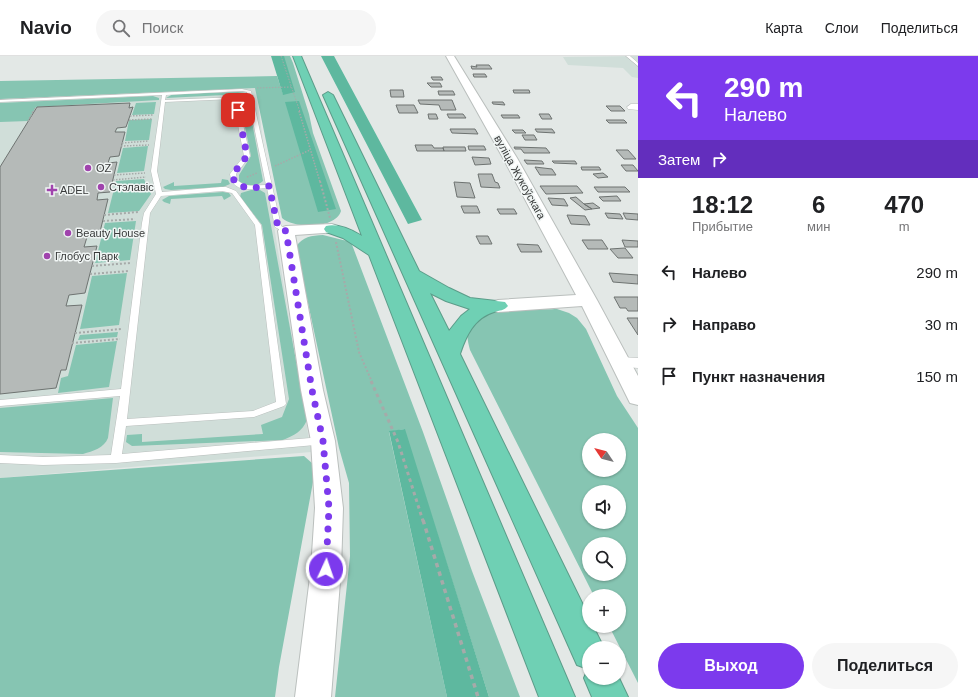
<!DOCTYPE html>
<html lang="ru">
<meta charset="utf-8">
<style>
:root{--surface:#fff;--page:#f6f6f6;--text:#202124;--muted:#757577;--line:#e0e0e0;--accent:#7c3aed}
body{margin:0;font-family:Arial,sans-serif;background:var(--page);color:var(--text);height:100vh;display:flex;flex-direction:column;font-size:15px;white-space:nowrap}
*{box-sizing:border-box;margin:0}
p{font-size:13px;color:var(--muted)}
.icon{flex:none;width:22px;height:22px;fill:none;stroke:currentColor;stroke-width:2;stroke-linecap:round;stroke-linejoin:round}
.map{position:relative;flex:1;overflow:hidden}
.panel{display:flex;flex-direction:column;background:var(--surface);width:340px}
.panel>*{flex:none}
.top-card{background:#7c3aed;color:#fff;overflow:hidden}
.needle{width:26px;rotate:305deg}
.buttons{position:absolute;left:582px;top:377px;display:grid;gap:8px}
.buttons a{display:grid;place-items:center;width:44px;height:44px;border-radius:50%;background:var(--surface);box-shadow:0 1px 3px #0004;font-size:20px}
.pin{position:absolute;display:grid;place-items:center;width:34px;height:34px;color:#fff;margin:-17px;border-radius:8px;box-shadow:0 2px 6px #0006}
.me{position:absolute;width:44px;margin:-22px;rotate:3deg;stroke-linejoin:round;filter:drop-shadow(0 0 3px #0008)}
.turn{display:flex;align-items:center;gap:14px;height:84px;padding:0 20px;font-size:18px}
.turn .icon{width:52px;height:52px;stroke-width:2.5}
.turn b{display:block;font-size:28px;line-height:34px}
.then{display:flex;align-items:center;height:38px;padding:0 20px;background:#0003;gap:8px;font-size:15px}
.eta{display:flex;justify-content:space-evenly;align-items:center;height:68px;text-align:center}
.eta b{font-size:24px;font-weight:600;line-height:28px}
.button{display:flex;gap:8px;margin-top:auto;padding:8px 20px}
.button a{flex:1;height:46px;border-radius:24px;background:var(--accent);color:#fff;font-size:16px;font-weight:600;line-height:46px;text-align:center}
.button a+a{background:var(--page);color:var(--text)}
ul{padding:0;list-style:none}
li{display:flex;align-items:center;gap:12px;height:52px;padding:0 20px}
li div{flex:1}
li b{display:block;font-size:15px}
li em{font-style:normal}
header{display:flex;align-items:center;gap:24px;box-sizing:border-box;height:56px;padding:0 20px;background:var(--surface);border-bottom:1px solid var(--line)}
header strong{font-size:19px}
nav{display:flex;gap:22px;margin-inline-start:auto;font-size:14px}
.search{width:280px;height:36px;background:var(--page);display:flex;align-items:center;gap:10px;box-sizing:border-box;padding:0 14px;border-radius:22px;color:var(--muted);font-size:15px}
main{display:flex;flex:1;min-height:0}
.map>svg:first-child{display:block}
.built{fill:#d0ded9}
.green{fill:#86c5b2;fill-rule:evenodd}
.forest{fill:#5eb89f}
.building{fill:#b5bab8;stroke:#6e7371}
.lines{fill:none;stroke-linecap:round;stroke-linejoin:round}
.lane-casing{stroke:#babfbd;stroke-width:1}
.street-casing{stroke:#babfbd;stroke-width:1}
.secondary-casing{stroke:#babfbd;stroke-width:2}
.highway-casing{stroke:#5c9c89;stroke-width:2}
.path-far4{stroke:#a6aaa9;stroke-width:1;stroke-dasharray:1.5 1.5;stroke-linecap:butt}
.path-far3{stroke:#a6aaa9;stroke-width:1.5;stroke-dasharray:1.5 1.5;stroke-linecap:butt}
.path-far2{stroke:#a6aaa9;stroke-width:2;stroke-dasharray:2 2;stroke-linecap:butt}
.path-far1{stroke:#a6aaa9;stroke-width:3;stroke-dasharray:3.5 3.5;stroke-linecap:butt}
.path{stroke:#a6aaa9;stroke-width:3.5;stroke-dasharray:4.5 4.5;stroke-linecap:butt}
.lane{fill:#fff;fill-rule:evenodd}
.street{fill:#fff;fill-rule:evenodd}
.secondary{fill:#fff;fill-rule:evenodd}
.highway{fill:#6fd0b4;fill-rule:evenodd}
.route{stroke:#7c3aed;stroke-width:7;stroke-dasharray:0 12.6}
.poi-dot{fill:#a043ad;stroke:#f0f5f4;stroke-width:1.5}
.labels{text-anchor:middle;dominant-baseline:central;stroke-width:3;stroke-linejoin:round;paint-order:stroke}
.far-poi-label{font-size:11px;fill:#383a3a;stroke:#f0f5f4;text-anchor:start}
.far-street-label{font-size:11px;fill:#383a3a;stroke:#f0f5f4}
</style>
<header>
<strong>Navio</strong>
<div class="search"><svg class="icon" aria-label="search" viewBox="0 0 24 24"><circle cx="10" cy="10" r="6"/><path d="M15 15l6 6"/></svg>Поиск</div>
<nav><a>Карта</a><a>Слои</a><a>Поделиться</a></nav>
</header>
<main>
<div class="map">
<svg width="638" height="641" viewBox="0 0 638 641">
<rect width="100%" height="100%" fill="#e3e8e6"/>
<path class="built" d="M638 0V22L632 21 623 12 568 9 563 1Z
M260 23 256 32 275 176 311 396 0 422V28Z"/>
<path class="green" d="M284 0H290L293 7 309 58 313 77 341 155C336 173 294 173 282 162L255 32 0 43V25L277 20 283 38Z
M238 36 246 37 247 39 263 125C257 131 244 132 239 125V119L251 100 239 42 226 41 225 39 166 42 173 38Z
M153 40 159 42V44L36 51 28 65 0 66V47Z
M156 46 154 58 132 59 136 47Z
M152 63 149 84 125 85 129 64Z
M148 90 144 115 117 117 123 92Z
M144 123 151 138 139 155 108 157 116 125Z
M222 123 228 124 230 128 223 131 171 134 165 133 163 131 174 126V130L221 127Z
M251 134H260L265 137 307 364C302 376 294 379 283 384L132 390 126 386 127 379 142 378V386L263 378 261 369 282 361 289 343 262 169 240 141 241 137Z
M223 136 229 137 231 140 224 144 222 140 171 143 170 148 164 146 162 144 169 140Z
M136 165 130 204 95 207 105 167Z
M323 179 351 186 423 376 472 515 520 641H489L404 373 389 376 447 641H335L350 500 349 427 339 392 296 191C303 180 311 180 323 179Z
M127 217 119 269 80 273 92 220Z
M557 253 569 257 577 262 586 273 617 340 638 372V627L609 570H619V540H594L470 294C468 286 466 279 469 272 481 249 535 254 557 253ZM589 384H619V414H589ZM589 436H619V466H589ZM589 488H619V518H589Z
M118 276 117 281 78 284 80 279Z
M117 285 109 331 58 337 61 322 68 320 76 289Z
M113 342 108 382C104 392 93 395 83 398L0 396V352Z
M304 400 313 408 315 415 279 611 275 641H0V422Z"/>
<path class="forest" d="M271 0H284L295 36 283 39Z
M321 0H334L422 164 408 168Z
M299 45 336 153 318 156 285 46Z
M405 373 489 641H447L389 375Z"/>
<path class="building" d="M476 9H489L492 13H472L471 10 477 11Z
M473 18H485L487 21H474Z
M431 21H441L443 24H433Z
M427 27H440L442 31H431Z
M390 34H403L404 41H391Z
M513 34H529L530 37H514Z
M438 35H453L455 39H439Z
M418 44H452L456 54H441L439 49 420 48Z
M492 46H503L505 49 493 48Z
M130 47 129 52 133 51 126 71 117 72 115 76H125L119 100 110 101 108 107 117 106 110 136 98 137 97 144 108 143 99 180 87 181 84 191 97 190 85 237 69 239 66 250 82 249 66 314H61L56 332 0 338V111L37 51Z
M396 49H414L418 57H399Z
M606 50H620L625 55H611Z
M428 58H436L438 63H429Z
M447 58H463L466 62H449Z
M539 58H549L552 63H542Z
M501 59H518L520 62H503Z
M606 64H624L627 67H609Z
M450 73H475L478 78 452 77Z
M535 73H552L555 77 537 76Z
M512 74H523L526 77H515Z
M522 79H534L537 84H525Z
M415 89H432L434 92H443L444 95H417Z
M468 90H484L486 94H469Z
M443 91H465L466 95H444Z
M514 91 546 92 550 97H524L521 93H515Z
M616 94H628L636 103H624Z
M472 101 489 102 491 108 475 109Z
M524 104 542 105 544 108H527Z
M552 105H575L577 108 554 107Z
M621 109H633L638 115H626Z
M535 111 552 113 556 119H540Z
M581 111H599L601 114H582Z
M603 117 608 121 598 122 593 118Z
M478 118H492L495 126 498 127 500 132 481 131Z
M454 126 470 127 475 142 457 141Z
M540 130H577L583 137 546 138Z
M594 131H625L630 136H598Z
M617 140 621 145H603L599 141Z
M576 141 584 148 592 153 585 154 570 142Z
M548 142 564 143 568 150 552 149Z
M593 147 600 152 592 153 584 148Z
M461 150H477L480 157H464Z
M497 153H514L517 158H500Z
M605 157 620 158 623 163 608 162Z
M623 157 638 158V164L626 163Z
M567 159 585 160 590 169 571 168Z
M476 180H488L492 188H480Z
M582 184H602L608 193H588Z
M622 184 638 185V191H625Z
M517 188 538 189 542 196H521Z
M625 192 633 202H618L610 193Z
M609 217 638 219V228L613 226Z
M614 241H638V255H628L626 252H620Z
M627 262H638V279Z"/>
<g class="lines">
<defs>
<path id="lane" d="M626 0H630L638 7V10Z
M242 33 251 35 281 170 288 174V176H284L275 171 267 132C252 133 233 138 230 118L244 100 233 43 165 46 157 115 162 136 221 131H226L236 135 261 169 286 348 284 350 254 361 126 370 122 398 322 381 326 382 327 385 326 388 116 407 43 409 0 407V399L43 401 111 399 120 340 0 350V344L121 333 142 167 144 157 156 138 151 115 162 39 0 46V44ZM242 35 247 36 266 129C255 129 246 132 237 124L236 118 250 100 237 41 165 44 166 39ZM222 135 232 137 255 169 276 346 253 355 127 363 150 157 161 140Z"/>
<path id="street" d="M631 48H638V54L628 53 627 51Z
M620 301 638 302V312L614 310 612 306 614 302Z"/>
<path id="secondary" d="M446 0H454L517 102 597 244 638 320V349L630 347 627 341 582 250 498 256 491 254 488 250 491 246 498 244 576 239 503 102Z
M332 168 338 170 340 173 338 176 295 179 323 334 335 385 343 452 341 513 331 641H295L311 513 315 452 311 385 301 334 278 175 280 172 286 170Z"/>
<path id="highway" d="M293 0H301L575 641H539L369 199 343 182 326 176 324 173 326 170C338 167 352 174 362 180Z
M328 36 333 39 419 215 449 232 470 242 505 246 508 250C504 255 500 254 494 256 474 262 466 280 460 298L589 561V570H593L604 592H589V622H619L628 641H592L584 622 588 613 577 609 323 39ZM430 237 446 245 470 253 461 260 449 275Z"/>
</defs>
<use href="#lane" class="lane-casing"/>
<use href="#street" class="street-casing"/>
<use href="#secondary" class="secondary-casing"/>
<use href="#highway" class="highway-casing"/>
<path class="path-far4" d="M281 0 300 56
M257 32 291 31
M33 56 35 52"/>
<path class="path-far3" d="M299 55 320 126
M130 60 153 59
M129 64 152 63
M28 65 33 55
M122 87 149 85
M121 90 149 89
M275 110 310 94
M114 119 145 117
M247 121 257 117
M113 124 146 121"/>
<path class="path-far2" d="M320 125 330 162
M104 159 138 156
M103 165 135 163
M336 186 359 296 372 326
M92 210 130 207
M90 218 129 215
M75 277 121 273
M72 287 120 283"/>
<path class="path-far1" d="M371 325 398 386 423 465"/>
<path class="path" d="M423 464 478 641"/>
<use href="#lane" class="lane"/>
<use href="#street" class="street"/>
<use href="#secondary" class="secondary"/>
<use href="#highway" class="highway"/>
</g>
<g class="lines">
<path class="route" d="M238 54 247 100 233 118 234 125C243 135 258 131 269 130L278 171 286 175 312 334 323 385 329 452 326 513"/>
</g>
<g class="poi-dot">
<circle cx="88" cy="112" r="4"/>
<circle cx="101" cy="131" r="4"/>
<path d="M50 128h4v4h4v4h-4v4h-4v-4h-4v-4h4z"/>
<circle cx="68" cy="177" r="4"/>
<circle cx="47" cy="200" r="4"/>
</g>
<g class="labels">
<g class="far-poi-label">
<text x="96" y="112">OZ</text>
<text x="109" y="131">Стэлавіс</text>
<text x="60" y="134">ADEL</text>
<text x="76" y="177">Beauty House</text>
<text x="55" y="200">Глобус Парк</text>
</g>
<g class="far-street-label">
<text transform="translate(520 121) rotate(61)">вуліца Жукоўскага</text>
</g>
</g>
</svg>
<div class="buttons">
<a><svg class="needle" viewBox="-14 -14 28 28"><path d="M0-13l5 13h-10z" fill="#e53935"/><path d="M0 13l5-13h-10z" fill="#757577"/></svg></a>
<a><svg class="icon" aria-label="sound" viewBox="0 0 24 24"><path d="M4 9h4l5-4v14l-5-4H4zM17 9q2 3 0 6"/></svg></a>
<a><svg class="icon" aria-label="search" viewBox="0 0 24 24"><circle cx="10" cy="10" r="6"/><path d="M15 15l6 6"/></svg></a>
<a>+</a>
<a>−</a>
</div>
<div class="pin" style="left:238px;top:54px;background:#d93025"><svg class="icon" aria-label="arrive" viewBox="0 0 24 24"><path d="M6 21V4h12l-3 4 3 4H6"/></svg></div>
<svg class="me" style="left:326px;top:513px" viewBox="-20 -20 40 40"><circle r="17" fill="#7c3aed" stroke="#fff" stroke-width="3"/><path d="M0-11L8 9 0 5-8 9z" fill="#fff"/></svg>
</div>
<section class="panel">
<div class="top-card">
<div class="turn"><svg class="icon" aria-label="left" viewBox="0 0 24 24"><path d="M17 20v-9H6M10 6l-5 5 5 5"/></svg><div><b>290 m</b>Налево</div></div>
<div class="then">Затем<svg class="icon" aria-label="right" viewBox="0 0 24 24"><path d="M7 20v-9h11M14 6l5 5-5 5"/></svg></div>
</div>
<div class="eta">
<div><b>18:12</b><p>Прибытие</p></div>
<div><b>6</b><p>мин</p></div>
<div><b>470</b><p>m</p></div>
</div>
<ul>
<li><svg class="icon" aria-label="left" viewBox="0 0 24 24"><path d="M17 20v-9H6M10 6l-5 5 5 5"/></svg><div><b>Налево</b></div><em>290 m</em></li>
<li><svg class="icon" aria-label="right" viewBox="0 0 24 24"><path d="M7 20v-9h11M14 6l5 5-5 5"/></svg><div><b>Направо</b></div><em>30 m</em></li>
<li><svg class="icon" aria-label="arrive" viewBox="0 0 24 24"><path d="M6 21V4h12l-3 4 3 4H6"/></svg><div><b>Пункт назначения</b></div><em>150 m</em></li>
</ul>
<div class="button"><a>Выход</a><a>Поделиться</a></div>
</section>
</main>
